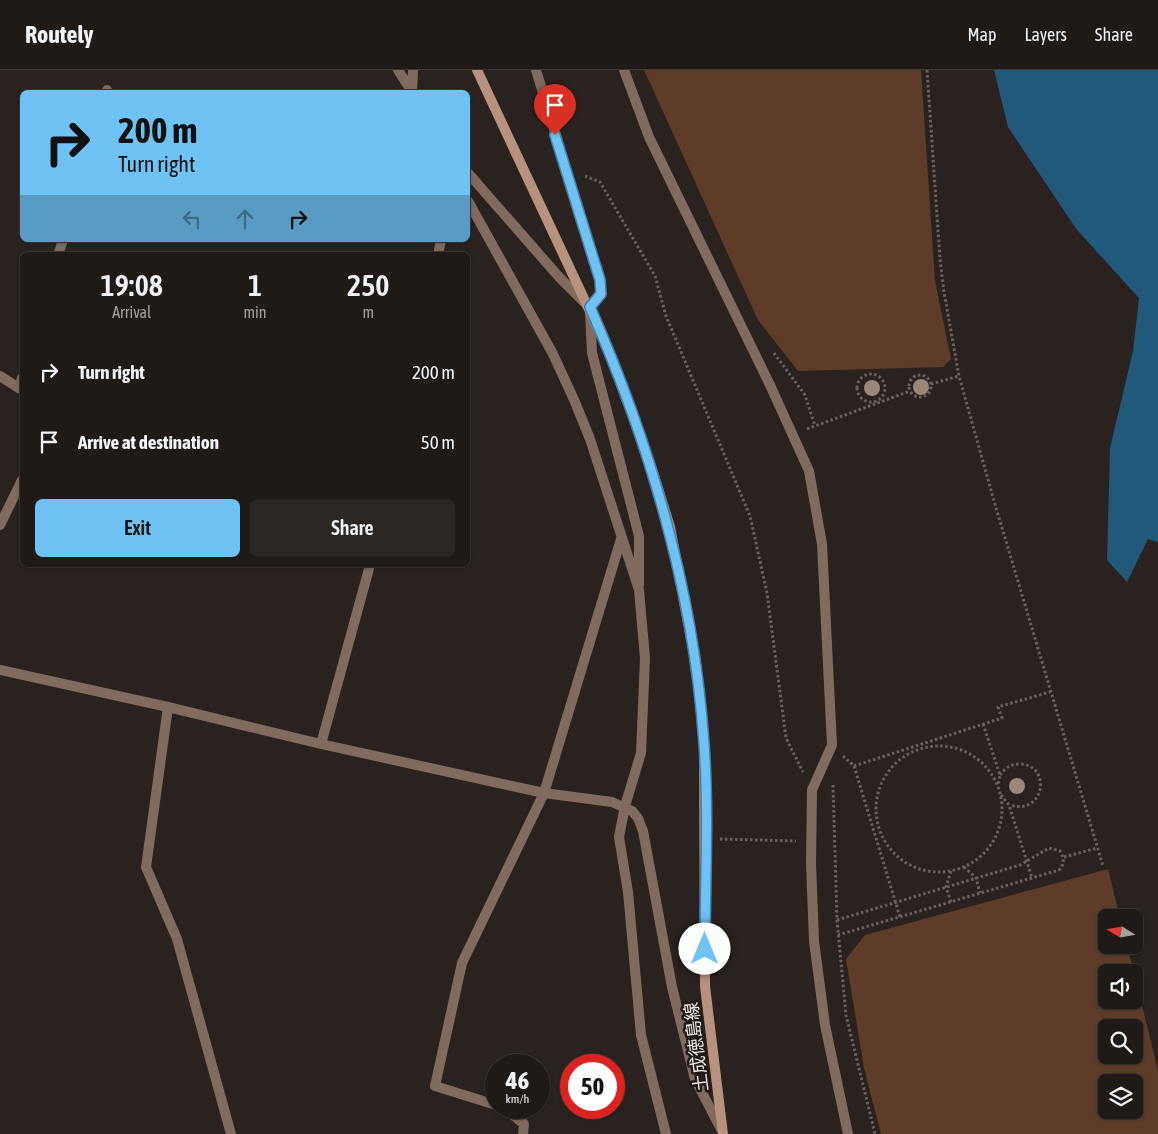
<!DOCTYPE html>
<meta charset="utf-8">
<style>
:root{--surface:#201a16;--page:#2d2723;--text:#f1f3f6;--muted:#a2a1a1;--line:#3d3835;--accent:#6fc2f4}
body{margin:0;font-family:"Asap Condensed","Noto Sans JP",sans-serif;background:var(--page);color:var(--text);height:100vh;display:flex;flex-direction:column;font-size:19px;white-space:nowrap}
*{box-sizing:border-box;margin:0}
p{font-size:16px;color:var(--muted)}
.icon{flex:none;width:28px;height:28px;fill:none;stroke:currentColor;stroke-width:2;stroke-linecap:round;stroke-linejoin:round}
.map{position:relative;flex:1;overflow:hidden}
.side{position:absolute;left:20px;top:182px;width:450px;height:315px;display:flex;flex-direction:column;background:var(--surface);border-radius:8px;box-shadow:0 1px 4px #0004,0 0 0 1px var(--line)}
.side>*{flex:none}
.hud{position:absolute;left:20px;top:20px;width:450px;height:152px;border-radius:8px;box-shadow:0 1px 4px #0004,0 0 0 1px var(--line);background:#6fc2f4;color:#111;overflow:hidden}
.needle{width:32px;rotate:281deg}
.tools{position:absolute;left:1098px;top:839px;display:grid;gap:10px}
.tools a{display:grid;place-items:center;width:45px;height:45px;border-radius:8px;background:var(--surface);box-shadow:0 1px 4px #0004,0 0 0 1px var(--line);font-size:25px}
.speed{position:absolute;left:485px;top:984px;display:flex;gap:10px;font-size:25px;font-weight:700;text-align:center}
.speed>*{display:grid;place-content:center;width:65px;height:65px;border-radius:50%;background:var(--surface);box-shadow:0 1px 4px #0004,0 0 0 1px var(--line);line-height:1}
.speed small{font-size:12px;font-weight:400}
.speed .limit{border:8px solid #d22;background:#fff;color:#111}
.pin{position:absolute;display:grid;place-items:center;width:42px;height:42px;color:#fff;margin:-51px -21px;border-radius:50% 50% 50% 0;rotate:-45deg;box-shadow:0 0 5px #0007}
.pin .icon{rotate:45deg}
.me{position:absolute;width:55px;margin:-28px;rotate:0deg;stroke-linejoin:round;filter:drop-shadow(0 0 4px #0008)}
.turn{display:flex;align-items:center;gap:18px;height:105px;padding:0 15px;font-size:22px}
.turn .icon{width:65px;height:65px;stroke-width:2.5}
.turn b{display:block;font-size:35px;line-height:42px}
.lanes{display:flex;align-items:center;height:48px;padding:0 15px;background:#0003;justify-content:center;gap:25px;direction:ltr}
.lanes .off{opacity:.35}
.eta{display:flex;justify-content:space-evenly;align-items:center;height:85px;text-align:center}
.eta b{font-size:30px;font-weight:600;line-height:35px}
.action{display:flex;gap:10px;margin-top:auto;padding:10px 15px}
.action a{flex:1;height:58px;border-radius:8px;background:var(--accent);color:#111;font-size:20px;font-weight:600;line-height:58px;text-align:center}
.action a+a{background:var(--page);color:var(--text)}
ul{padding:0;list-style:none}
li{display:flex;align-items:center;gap:15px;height:70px;padding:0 15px}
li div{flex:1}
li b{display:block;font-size:19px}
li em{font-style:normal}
header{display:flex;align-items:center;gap:30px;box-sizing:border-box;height:70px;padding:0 25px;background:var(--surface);border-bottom:1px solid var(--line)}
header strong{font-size:24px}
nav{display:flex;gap:28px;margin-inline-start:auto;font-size:18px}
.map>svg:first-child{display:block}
.green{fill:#5d3c2a;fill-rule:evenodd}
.water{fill:#205979}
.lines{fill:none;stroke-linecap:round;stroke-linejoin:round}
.path{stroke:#6a625f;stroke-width:3;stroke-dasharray:2.5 2.5;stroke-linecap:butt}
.lane{stroke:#816a5e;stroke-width:10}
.street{stroke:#816a5e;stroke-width:10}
.secondary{stroke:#b7927e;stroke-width:10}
.tree{fill:#9b867a}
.route-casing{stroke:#487e9f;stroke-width:12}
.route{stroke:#6fc2f4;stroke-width:9}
.labels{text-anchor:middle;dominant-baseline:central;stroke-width:5;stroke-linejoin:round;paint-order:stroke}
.street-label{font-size:18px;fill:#f4eeeb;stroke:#211914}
</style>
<header>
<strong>Routely</strong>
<nav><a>Map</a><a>Layers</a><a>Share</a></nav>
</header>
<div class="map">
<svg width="1158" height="1064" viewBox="0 0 1158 1064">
<rect width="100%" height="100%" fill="#2a221e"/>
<path class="green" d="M644 0H921L935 211 951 289 943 297 798 301 758 250Z
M1108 799 1120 847 1106 848V875H1127L1158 1000V1064H881L864 998 846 889 865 865ZM1106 902H1134V930H1106ZM1106 958H1134V985H1106ZM1106 1012H1134V1040H1106Z"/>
<path class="water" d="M994 0H1158V472L1148 469 1127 512 1107 490 1110 378 1133 281 1139 228 1077 160 1008 57Z"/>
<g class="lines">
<path class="path" d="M927 0 940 189 944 222 959 306 994 431 1103 796
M585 106 600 112 655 206 666 246 750 446 767 523 786 668 803 702
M774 283 805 325 815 356
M857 318a14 14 0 1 1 28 0a14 14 0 1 1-28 0Z
M909 316a11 11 0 1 1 22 0a11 11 0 1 1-22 0Z
M931 314 959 306
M807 359 910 321
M983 654 1000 705 998 715
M876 739a63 63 0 1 1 126 0a63 63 0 1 1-126 0Z
M843 686 854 696 900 847
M854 696 1002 648 998 637 1050 622
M1000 705C1005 698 1011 694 1020 694 1052 695 1045 746 1010 735
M833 715 837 850 846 945 875 1064
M1001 725 1009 735 1032 808
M720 769 796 771
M1064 787 1097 778
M964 797 976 808 980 823
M951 832 946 817 951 801
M837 850 1020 795 1049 778 1060 781C1064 788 1065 794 1059 800L838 865"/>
<path class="lane" d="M624 0 649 67 770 315 809 401 822 474 832 675 812 720 811 794 814 871 825 955 848 1064
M468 103 559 207 589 237 601 224 600 210 536 0
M625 736 619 767 628 822 641 965 666 1064"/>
<path class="street" d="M398 0 412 22
M106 22 107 20
M412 22 413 0
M468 131 553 284 575 332 590 369 639 520 645 588 641 683 625 736
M58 185 63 170
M438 185 441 170
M590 241 592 283 639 466V515
M0 306 22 320
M19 318 22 308
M0 455 22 410
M0 600 168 637 321 674 544 723 612 732 632 741 638 748 643 761 672 917 695 1009 722 1061
M168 637 146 797 177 869 231 1064
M321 674 370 495
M496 1035 435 1016 462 893 544 723 621 469
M504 1038 524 1054 523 1064"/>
<path class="secondary" d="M477 0 609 282 651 396 670 457 697 600 704 676 705 916 723 1064"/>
</g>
<g class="tree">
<circle cx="921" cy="317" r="8"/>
<circle cx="872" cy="318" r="8"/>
<circle cx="1017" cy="716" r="8"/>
</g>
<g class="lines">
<defs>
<path id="route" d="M555 65 600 210 601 224 590 237C651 376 694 522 704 674 709 742 705 811 705 879"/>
</defs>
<use href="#route" class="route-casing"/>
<use href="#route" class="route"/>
</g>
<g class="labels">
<g class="street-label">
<text transform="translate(696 977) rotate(-97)">土成徳島線</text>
</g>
</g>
</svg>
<div class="tools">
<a><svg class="needle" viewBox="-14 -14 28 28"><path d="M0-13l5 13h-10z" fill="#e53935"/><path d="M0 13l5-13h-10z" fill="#a2a1a1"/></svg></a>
<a><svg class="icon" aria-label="sound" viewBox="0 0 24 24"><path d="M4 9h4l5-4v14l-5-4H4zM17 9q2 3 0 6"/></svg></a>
<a><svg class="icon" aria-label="search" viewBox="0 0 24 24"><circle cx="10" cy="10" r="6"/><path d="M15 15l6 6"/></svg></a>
<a><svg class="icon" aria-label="layers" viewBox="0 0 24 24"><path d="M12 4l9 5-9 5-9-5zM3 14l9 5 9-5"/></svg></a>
</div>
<div class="speed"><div>46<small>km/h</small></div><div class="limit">50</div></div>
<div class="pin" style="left:555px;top:65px;background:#d93025"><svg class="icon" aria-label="arrive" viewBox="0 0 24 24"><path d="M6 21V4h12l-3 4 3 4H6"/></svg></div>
<svg class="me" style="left:705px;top:879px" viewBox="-20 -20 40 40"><circle r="19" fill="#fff"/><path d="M0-13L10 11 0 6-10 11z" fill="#6fc2f4"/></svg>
<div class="hud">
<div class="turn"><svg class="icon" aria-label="right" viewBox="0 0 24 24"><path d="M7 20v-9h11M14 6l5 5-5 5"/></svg><div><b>200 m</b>Turn right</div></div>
<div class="lanes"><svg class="icon off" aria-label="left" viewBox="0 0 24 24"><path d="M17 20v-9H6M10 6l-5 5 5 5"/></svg><svg class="icon off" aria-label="ahead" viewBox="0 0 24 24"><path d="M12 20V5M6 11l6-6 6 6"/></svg><svg class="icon" aria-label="right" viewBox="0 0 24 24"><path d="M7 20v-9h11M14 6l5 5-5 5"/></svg></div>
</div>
<section class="side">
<div class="eta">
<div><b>19:08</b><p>Arrival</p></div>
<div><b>1</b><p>min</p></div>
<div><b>250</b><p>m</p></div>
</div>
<ul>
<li><svg class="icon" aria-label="right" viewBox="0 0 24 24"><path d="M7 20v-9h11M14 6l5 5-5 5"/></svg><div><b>Turn right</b></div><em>200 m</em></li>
<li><svg class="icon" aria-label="arrive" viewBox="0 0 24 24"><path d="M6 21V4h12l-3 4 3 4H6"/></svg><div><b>Arrive at destination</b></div><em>50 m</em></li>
</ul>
<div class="action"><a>Exit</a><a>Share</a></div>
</section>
</div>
